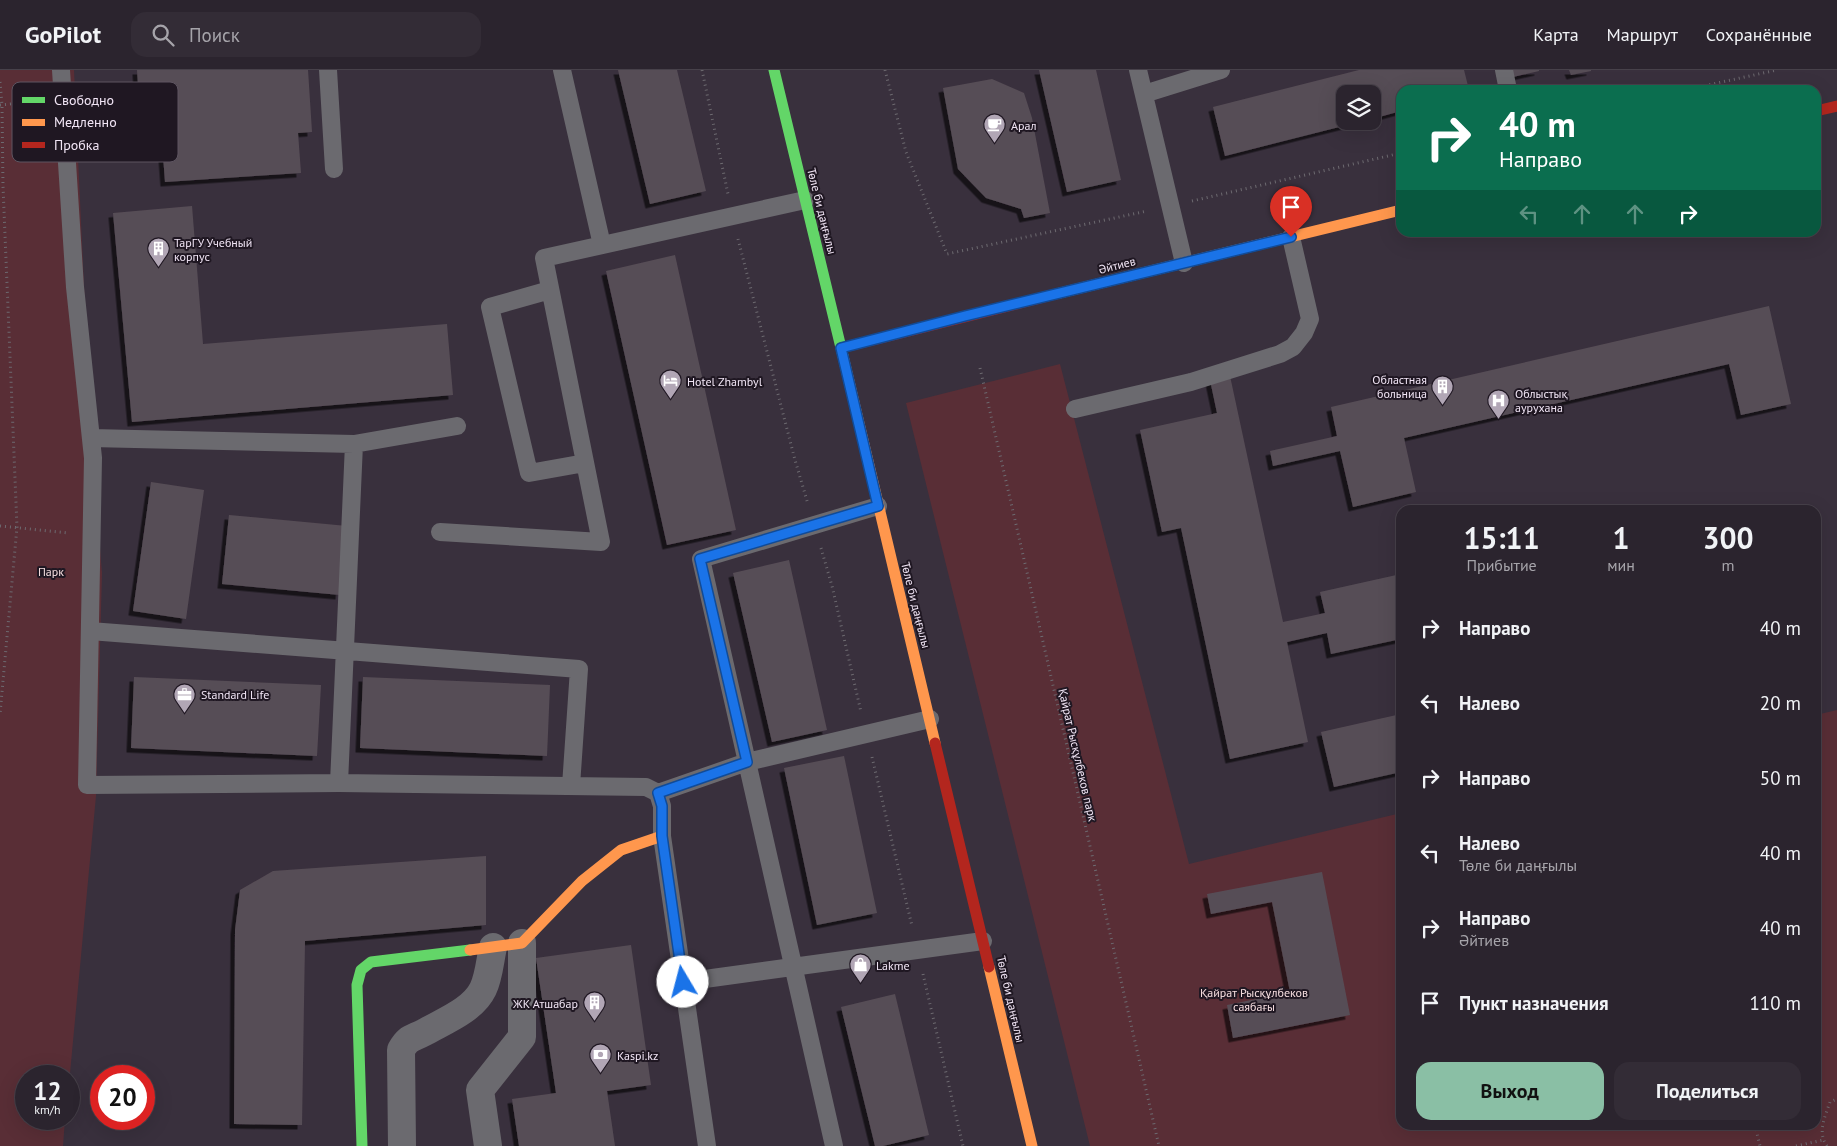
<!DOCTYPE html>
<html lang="ru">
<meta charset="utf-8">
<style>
:root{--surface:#2b242e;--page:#332c36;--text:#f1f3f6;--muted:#a6a4aa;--line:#47414a;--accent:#8abfa5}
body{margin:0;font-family:"PT Sans",sans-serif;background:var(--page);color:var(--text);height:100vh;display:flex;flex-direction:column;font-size:19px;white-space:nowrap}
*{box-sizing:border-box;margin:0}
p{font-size:16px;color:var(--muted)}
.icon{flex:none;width:28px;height:28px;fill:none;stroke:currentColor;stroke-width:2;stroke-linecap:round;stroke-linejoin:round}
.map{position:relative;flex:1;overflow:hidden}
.side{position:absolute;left:1396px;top:435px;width:425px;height:625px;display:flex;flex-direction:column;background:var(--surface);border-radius:15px;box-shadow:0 5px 20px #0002,0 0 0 1px var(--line)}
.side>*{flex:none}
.top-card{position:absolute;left:1396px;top:15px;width:425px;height:152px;border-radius:15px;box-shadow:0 5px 20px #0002,0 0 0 1px var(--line);background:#0b6e4f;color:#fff;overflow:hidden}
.buttons{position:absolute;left:1336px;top:15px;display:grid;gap:10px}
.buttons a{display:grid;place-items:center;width:45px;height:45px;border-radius:10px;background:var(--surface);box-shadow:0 5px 20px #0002,0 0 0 1px var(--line);font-size:25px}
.speed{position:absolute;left:15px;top:995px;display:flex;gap:10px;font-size:25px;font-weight:700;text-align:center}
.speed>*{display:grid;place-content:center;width:65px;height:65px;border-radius:50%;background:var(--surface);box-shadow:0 5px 20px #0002,0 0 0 1px var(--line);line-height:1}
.speed small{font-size:12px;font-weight:400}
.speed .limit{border:8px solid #d22;background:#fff;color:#111}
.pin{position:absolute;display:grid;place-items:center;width:42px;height:42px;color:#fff;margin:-51px -21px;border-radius:50% 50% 50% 0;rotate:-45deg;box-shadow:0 0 5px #0007}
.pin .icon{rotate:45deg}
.me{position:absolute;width:55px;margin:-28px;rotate:352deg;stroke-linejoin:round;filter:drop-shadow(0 0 4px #0008)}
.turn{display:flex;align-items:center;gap:18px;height:105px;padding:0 20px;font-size:22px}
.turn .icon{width:65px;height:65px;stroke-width:2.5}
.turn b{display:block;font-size:35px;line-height:42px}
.lanes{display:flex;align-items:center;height:48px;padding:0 20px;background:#0003;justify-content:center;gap:25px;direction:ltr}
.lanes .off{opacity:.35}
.eta{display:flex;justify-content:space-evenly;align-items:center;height:85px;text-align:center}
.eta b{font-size:30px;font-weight:700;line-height:35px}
.primary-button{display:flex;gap:10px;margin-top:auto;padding:10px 20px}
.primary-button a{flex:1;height:58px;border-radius:15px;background:var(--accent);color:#111;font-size:20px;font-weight:700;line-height:58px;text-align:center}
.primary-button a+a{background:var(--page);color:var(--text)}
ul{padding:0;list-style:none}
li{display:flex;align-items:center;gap:15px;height:75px;padding:0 20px}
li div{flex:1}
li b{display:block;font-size:19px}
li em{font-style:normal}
header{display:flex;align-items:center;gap:30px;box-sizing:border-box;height:70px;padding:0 25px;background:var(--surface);border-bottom:1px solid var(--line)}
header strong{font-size:24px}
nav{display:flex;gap:28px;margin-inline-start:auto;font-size:18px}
.search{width:350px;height:45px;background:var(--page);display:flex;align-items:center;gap:12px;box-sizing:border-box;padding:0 18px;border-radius:15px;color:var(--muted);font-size:19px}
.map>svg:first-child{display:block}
.green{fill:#592e36}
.building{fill:#574d56;filter:url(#shadow)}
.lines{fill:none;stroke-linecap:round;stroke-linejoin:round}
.path{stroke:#6d6a70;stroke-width:3;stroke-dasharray:1 4;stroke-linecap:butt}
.lane{stroke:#6b6a6f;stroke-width:18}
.street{stroke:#6b6a6f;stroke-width:28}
.fast{stroke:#63d668;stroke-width:11}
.slow{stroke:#ff974d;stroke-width:11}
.jam{stroke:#b3261e;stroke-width:11}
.route-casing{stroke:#114b97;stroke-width:12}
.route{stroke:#1a73e8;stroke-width:9}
.labels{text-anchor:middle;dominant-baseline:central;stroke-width:4;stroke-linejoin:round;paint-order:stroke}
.poi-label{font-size:12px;fill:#f1e5f5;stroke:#1f1722;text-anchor:start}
.street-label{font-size:12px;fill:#f1e5f5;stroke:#1f1722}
.park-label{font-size:12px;fill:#f5dddf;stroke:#1f1722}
.key{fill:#1f1722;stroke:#5e5561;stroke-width:1}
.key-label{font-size:14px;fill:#f1e5f5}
</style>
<header>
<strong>GoPilot</strong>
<div class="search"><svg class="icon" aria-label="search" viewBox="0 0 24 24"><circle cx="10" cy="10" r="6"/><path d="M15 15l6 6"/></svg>Поиск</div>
<nav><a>Карта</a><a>Маршрут</a><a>Сохранённые</a></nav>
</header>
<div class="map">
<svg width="1837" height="1076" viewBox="0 0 1837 1076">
<defs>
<filter id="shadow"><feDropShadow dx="-4.5" dy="4.5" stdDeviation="0" flood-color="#0009"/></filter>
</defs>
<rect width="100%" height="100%" fill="#39303d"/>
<path class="green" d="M0 0H74L91 368 102 503 96 726 69 1014V1006H26V1049H65L63 1076H0Z
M1060 294 1189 794 1401 743V1055H1816V645L1837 640V1076H1090L906 333Z"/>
<path class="building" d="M137 0H308L312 62 298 63 301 103 165 112 162 72 142 73Z
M618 0H677L706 121 650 134Z
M1039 0H1096L1121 110 1067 122Z
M1359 0H1464L1469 20H1401V41L1372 49V24H1345V51L1359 52 1225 86 1213 37Z
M1512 0H1539V1L1513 7Z
M1569 0H1591V1L1571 5Z
M992 9 1024 23 1032 48 1050 143 1024 148 1021 139 986 128 958 99 943 18Z
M192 136 203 274 447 254 453 325 132 352 113 143Z
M675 185 736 460 667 475 606 201Z
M1769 236 1791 334 1741 345 1729 294 1404 368 1416 422 1353 437 1340 381 1273 396 1270 381 1337 366 1331 337Z
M1230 306 1283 552 1325 543 1320 522 1401 504V569L1331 584 1327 563 1287 572 1308 672 1230 689 1181 458 1162 462 1140 360 1217 343 1210 310Z
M151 412 204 420 186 549 133 541Z
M229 445 347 456 340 525 222 514Z
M789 490 827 660 772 672 733 503Z
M134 607 321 615 317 686 131 678Z
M363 607 550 615 547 686 360 678Z
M1401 644V702L1334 717 1321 662Z
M844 686 877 843 817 855 784 698Z
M486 786V855L305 871 302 1055 234 1054 235 860 240 820 273 801Z
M1322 802 1350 945 1233 968 1227 935 1290 922 1272 832 1211 844 1207 824Z
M631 875 651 1015 607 1021 615 1076H519L512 1029 556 1023 536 888Z
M895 924 929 1065 883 1076H875L841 937Z"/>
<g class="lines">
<path class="path" d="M702 0 728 124
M885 0 906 82 947 184 1147 141
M0 12 2 35 3 116 17 457 0 644
M1685 20 1777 0
M0 35 39 31
M1192 131 1401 83
M738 169 795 390 808 434
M980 298 1159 1076
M0 456 69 463
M821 478 832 516 861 642
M872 687 912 856
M923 904 963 1076
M1755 1055 1760 1076
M1796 1076 1823 1070
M1827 1076C1817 1062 1825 1047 1830 1032L1837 1029"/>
<path class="lane" d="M61 0 75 217 93 388 87 715 339 713 646 717 658 723 747 692 930 649
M328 0 334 99
M562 0 602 175
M1138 0 1184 193
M1504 0 1508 20
M1144 24 1221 0
M550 220 490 237 529 403 585 393
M1075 339 1191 312 1280 284 1293 277 1304 263 1310 249 1291 167
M91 368 354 374 339 713
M354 374 457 356
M440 462 601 472 544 188 805 130
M90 561 579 599 571 716
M658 723 662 736V766L707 1076
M683 912 983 871
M834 1076 701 489 878 436"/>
<path class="street" d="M402 1076 401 980C408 967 412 969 425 962 444 951 473 940 483 919 489 907 490 890 493 877
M488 1076 480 1020 522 967V873"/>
<path class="fast" d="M774 0 843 286
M362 1076 357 915 361 900 371 892 470 880"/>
<path class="slow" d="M1060 223 1401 140
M843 286 935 673
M470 880 522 873 582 811 621 780 662 766
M989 897 1032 1076"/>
<path class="jam" d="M1816 41 1837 36
M841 278 1060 223
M935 673 989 897"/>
</g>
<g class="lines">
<defs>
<path id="route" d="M683 912 662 766V736L658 723 747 692 700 489 878 436 841 278 965 246 1291 167"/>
</defs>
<use href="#route" class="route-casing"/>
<use href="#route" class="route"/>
</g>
<defs>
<symbol id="cafe-pin" viewBox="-11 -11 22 30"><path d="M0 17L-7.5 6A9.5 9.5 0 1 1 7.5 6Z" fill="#b1a6b5" stroke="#1f1722"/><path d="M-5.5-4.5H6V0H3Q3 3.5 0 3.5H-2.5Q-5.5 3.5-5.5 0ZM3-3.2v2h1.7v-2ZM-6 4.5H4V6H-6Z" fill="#fff"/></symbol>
<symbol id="building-pin" viewBox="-11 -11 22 30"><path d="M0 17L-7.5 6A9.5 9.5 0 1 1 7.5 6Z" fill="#b1a6b5" stroke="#1f1722"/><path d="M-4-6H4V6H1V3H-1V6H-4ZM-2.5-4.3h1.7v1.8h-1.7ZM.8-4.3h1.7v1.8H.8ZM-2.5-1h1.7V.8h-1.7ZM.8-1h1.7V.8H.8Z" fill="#fff"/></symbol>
<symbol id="hotel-pin" viewBox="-11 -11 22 30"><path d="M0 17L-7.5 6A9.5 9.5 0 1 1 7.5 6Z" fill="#b1a6b5" stroke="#1f1722"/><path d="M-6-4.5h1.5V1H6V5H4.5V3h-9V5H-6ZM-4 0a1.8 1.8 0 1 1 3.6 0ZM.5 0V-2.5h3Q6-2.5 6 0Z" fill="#fff"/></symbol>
<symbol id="hospital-pin" viewBox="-11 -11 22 30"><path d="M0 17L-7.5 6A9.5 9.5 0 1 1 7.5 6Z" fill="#b1a6b5" stroke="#1f1722"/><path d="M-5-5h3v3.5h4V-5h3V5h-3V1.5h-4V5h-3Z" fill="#fff"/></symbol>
<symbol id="office-pin" viewBox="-11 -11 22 30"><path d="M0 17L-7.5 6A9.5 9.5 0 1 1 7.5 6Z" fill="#b1a6b5" stroke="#1f1722"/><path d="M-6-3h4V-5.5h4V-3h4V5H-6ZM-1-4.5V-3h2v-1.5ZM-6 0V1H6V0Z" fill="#fff"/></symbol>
<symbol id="shop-pin" viewBox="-11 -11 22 30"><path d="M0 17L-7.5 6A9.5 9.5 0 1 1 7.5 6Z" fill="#b1a6b5" stroke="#1f1722"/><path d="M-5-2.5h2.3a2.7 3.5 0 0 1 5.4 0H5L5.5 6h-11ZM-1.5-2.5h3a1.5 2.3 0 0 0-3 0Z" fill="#fff"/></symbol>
<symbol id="bank-pin" viewBox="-11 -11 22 30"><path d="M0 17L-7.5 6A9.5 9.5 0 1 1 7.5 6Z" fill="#b1a6b5" stroke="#1f1722"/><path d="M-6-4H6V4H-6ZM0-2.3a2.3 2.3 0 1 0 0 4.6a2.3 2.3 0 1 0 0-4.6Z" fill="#fff"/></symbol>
</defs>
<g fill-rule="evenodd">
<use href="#cafe-pin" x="982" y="42" width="25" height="34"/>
<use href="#building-pin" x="146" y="166" width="25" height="34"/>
<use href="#hotel-pin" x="658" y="298" width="25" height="34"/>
<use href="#building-pin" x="1430" y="304" width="25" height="34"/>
<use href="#hospital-pin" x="1486" y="318" width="25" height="34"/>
<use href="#office-pin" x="172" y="612" width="25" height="34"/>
<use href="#shop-pin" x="848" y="882" width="25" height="34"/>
<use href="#building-pin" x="582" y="920" width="25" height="34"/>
<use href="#bank-pin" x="588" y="972" width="25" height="34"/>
</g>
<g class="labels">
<g class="poi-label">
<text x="1011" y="55">Арал</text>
<text x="174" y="172">ТарГУ Учебный<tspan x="174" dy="14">корпус</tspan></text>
<text x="1427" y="309" text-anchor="end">Областная<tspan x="1427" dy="14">больница</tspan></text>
<text x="687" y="311">Hotel Zhambyl</text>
<text x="1515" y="323">Облыстық<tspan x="1515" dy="14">аурухана</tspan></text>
<text x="201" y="624">Standard Life</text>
<text x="876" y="895">Lakme</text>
<text x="578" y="933" text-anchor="end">ЖК Атшабар</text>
<text x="617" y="985">Kaspi.kz</text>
</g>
<g class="street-label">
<text transform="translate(822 141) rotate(76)">Төле би даңғылы</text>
<text transform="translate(1117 195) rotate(-14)">Әйтиев</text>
<text transform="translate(916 535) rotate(76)">Төле би даңғылы</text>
<text transform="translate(1078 685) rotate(77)">Қайрат Рысқұлбеков парк</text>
<text transform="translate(1011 929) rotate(77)">Төле би даңғылы</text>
</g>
<g class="park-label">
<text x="51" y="501">Парк</text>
<text x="1254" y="922">Қайрат Рысқұлбеков<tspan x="1254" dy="14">саябағы</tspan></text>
</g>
</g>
<rect x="12" y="12" width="166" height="80" rx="8" class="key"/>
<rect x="22" y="27" width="23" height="6" fill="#63d668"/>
<rect x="22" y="49" width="23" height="7" fill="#ff974d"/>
<rect x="22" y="72" width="23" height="6" fill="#b3261e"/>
<g class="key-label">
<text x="54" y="35">Свободно</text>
<text x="54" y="57">Медленно</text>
<text x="54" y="80">Пробка</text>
</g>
</svg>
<div class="buttons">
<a><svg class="icon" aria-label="layers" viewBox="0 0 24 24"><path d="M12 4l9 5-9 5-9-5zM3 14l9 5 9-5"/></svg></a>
</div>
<div class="speed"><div>12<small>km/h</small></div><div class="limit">20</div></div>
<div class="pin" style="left:1291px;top:167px;background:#d93025"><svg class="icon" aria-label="arrive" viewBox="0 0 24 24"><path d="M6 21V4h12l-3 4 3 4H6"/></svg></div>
<svg class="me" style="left:683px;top:912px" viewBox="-20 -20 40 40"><circle r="19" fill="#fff"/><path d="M0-13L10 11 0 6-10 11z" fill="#1a73e8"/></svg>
<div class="top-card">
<div class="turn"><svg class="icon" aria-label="right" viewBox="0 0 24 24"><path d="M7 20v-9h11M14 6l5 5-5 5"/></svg><div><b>40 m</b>Направо</div></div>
<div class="lanes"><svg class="icon off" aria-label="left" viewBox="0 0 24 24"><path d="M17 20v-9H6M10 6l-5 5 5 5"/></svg><svg class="icon off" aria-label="ahead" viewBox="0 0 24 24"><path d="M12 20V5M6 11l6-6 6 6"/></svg><svg class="icon off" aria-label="ahead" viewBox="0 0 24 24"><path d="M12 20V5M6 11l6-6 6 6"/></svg><svg class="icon" aria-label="right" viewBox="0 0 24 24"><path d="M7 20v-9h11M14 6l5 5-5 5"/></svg></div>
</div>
<section class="side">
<div class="eta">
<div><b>15:11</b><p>Прибытие</p></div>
<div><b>1</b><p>мин</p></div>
<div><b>300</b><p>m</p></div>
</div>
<ul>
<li><svg class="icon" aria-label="right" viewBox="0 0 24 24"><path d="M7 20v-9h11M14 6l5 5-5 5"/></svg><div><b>Направо</b></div><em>40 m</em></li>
<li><svg class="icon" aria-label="left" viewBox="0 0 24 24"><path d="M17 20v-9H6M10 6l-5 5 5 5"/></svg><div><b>Налево</b></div><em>20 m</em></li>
<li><svg class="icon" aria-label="right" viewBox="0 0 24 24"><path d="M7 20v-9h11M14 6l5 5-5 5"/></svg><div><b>Направо</b></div><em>50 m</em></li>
<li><svg class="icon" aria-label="left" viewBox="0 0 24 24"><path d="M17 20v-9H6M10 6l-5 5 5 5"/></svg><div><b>Налево</b><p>Төле би даңғылы</p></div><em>40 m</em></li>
<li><svg class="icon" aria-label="right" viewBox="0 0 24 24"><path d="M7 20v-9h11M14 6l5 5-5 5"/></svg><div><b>Направо</b><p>Әйтиев</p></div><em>40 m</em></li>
<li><svg class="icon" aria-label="arrive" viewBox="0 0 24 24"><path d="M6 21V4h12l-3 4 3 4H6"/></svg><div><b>Пункт назначения</b></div><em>110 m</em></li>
</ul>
<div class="primary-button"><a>Выход</a><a>Поделиться</a></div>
</section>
</div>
